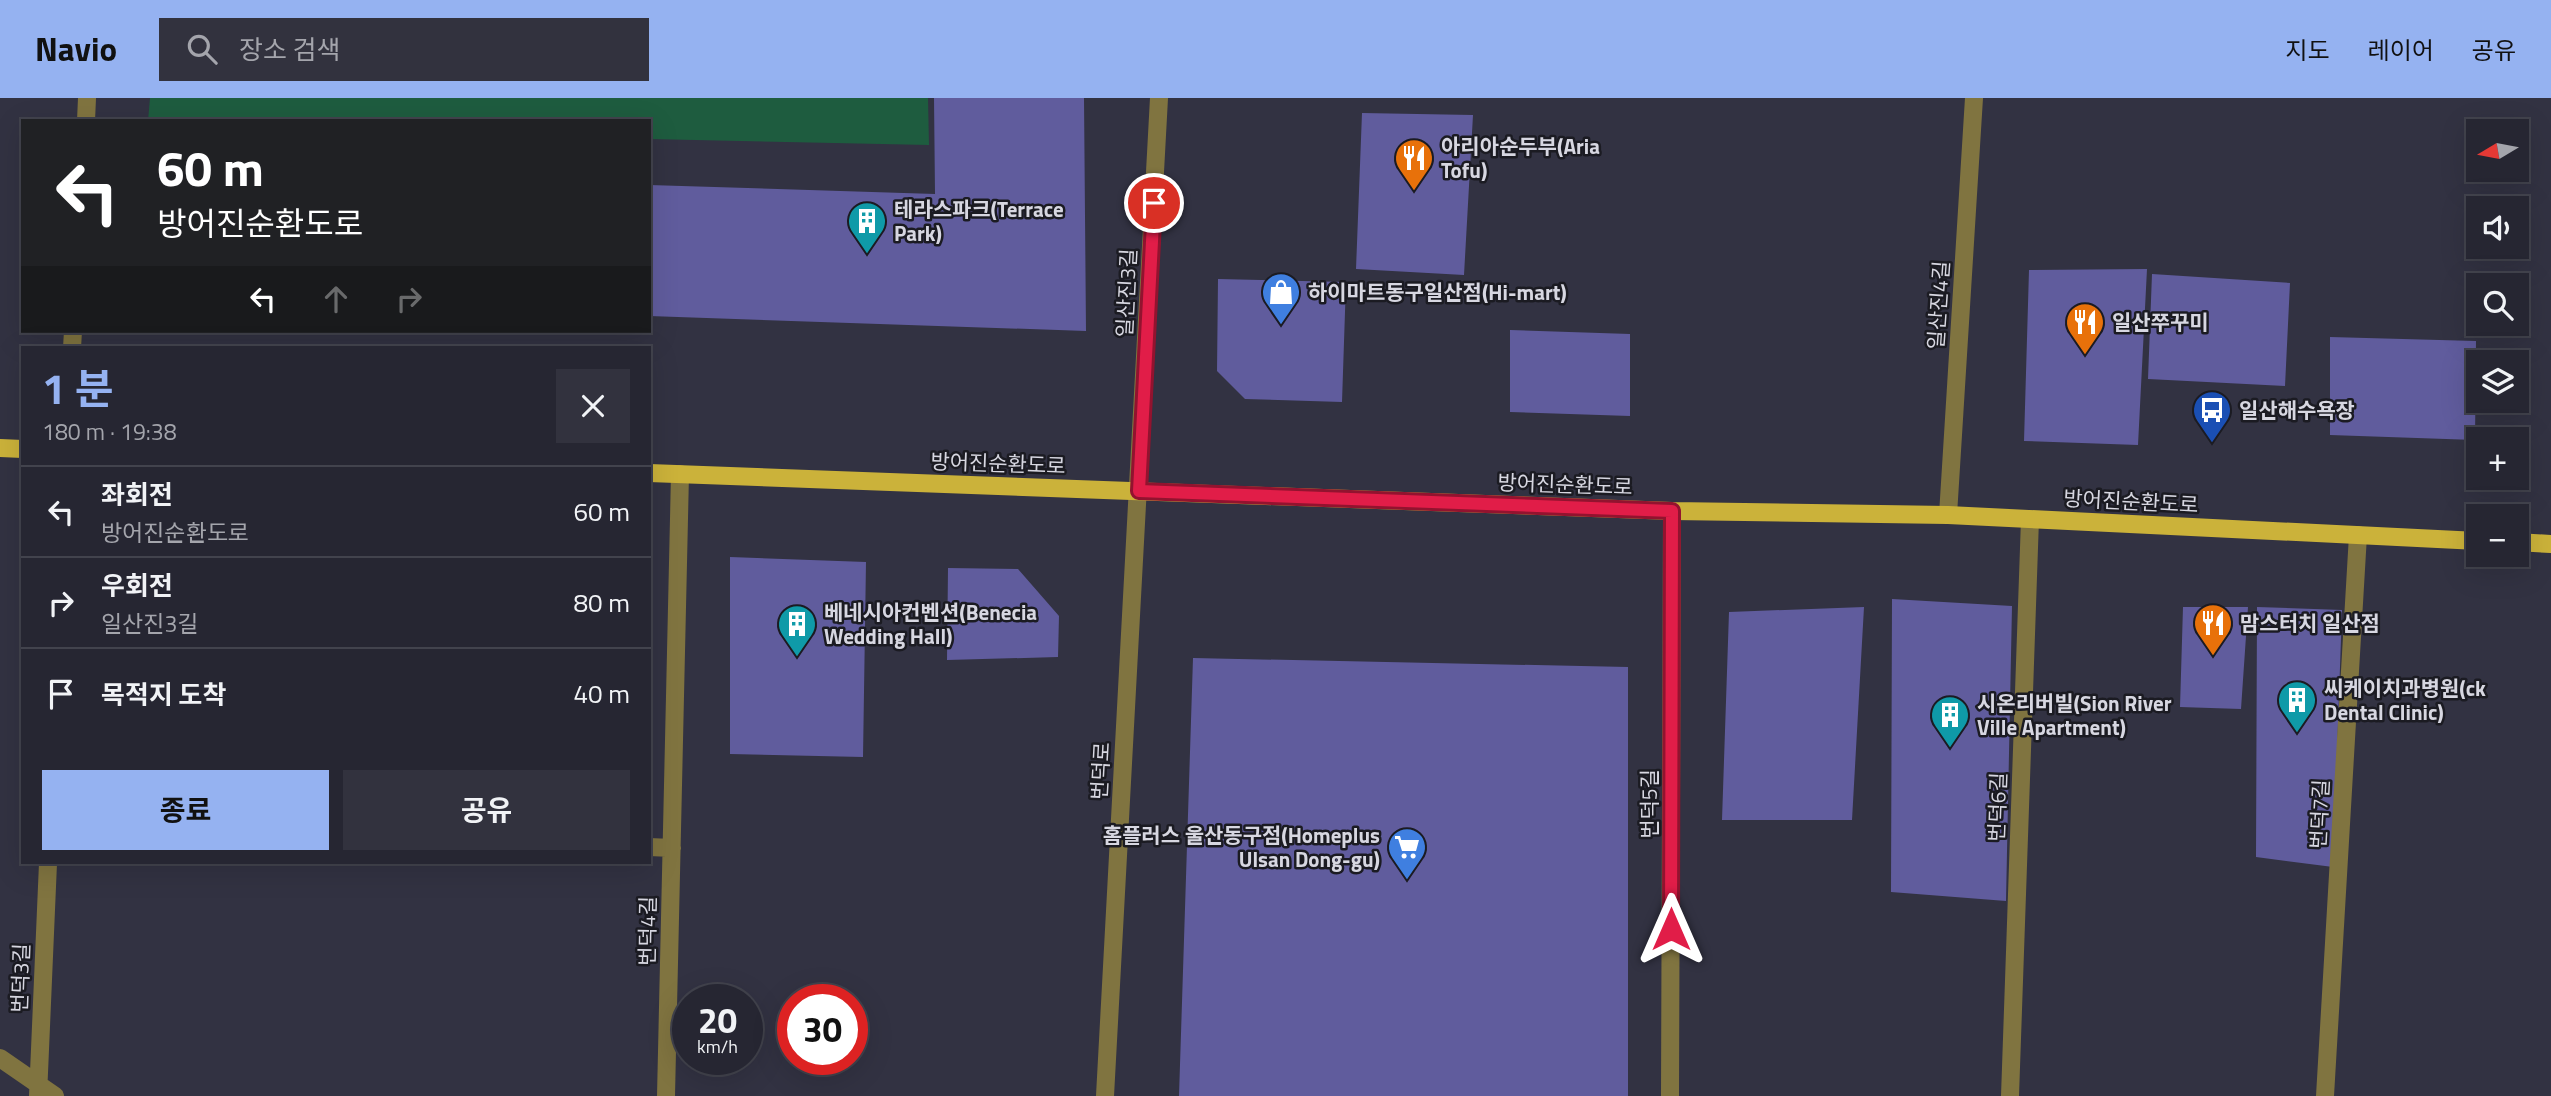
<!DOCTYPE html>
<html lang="ko">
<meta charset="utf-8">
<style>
:root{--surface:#262632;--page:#32323e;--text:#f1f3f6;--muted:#a4a5ac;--line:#42434d;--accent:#95b2f1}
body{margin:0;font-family:"Titillium Web","Noto Sans KR",sans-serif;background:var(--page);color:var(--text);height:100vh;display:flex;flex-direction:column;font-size:26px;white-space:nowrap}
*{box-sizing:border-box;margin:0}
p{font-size:23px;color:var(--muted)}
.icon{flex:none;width:38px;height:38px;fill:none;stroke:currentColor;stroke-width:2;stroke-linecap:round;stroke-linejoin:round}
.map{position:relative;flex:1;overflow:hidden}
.sheet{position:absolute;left:21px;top:248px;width:630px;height:518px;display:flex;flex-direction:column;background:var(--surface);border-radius:0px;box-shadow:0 7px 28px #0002,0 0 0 2px var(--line)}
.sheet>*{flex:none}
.banner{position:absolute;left:21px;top:21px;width:630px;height:214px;border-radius:0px;box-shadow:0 7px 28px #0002,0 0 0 2px var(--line);background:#202124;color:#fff;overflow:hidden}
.needle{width:46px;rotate:260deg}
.controls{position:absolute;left:2466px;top:21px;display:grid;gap:14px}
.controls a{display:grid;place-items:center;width:63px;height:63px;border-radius:0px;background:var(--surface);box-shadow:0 7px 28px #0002,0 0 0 2px var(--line);font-size:35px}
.speed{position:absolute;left:672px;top:886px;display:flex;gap:14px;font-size:35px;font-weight:700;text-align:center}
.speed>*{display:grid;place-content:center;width:91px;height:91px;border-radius:50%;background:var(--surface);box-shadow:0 7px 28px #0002,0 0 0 2px var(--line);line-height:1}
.speed small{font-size:18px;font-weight:400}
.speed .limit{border:10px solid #d22;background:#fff;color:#111}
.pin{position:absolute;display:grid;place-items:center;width:60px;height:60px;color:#fff;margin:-30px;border:4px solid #fff;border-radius:50%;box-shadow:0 2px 7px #0007}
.me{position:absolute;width:77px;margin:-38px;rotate:0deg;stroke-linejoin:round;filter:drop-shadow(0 0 5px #0008)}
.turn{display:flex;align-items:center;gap:24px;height:147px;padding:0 21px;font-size:32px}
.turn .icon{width:91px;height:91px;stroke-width:2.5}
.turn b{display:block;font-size:49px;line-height:60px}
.lanes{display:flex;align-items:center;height:66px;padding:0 21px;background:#0003;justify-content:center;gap:35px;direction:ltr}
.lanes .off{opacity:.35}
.round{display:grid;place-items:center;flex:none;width:74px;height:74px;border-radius:0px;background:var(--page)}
.head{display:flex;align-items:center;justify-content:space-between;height:119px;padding:0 21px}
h1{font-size:42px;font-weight:700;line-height:52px;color:var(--accent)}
.primary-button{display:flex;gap:14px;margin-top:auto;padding:14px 21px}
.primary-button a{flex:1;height:80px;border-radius:0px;background:var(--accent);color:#111;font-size:28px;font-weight:700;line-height:80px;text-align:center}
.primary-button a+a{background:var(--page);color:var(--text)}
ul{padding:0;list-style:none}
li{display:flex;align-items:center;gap:21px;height:91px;padding:0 21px;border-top:2px solid var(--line)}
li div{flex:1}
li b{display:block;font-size:26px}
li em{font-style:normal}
header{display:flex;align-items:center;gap:42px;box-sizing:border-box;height:98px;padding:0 35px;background:var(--accent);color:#111}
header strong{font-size:33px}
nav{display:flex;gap:38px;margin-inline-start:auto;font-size:24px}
.search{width:490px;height:63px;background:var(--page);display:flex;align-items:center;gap:18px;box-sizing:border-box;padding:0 24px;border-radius:0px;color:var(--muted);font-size:26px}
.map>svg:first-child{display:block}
.green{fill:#1e5c3f}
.building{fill:#605c9d}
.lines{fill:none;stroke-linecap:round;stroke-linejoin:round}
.minor{stroke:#807440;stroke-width:18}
.major{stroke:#cbb23a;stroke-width:18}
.route-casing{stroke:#92132f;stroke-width:18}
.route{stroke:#e11d48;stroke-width:12}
.labels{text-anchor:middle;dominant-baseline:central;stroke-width:5;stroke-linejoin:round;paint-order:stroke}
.poi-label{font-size:21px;font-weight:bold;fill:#d7d7e1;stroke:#1b1b22;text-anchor:start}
.street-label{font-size:21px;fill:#d7d7e1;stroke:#1b1b22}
</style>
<header>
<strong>Navio</strong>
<div class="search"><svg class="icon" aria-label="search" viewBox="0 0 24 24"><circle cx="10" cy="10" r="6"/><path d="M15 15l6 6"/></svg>장소 검색</div>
<nav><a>지도</a><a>레이어</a><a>공유</a></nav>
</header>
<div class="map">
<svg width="2551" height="998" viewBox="0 0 2551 998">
<rect width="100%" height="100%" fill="#323242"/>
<path class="green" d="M150 0H928L929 47 649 41V23H148Z"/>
<path class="building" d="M934 0H1084L1086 233 649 218V87L935 96Z
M1362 15 1473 17 1464 177 1356 171Z
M2147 171 2138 347 2024 343 2029 172Z
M2152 176 2290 185 2285 288 2148 281Z
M1218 181 1346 184 1342 304 1245 301 1217 273Z
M1510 232 1630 236V318L1510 314Z
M2330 239 2476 243 2475 342 2330 337Z
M730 459 866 464 863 659 730 656Z
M948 470 1018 471 1059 518 1058 559 947 562Z
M649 492H652L653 582 649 581Z
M1892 501 2012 508 2006 803 1891 794Z
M1864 509 1852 722H1722L1729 514Z
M2183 509H2248L2241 611 2180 609Z
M2257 509 2342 512 2333 769 2256 759Z
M1193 560 1628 569V998H1179Z"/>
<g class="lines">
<path class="minor" d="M86 23 87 0
M72 250 73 233
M1948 417 1974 0
M649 749 672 750
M0 960 55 998
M38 998 48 765
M666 998 680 376
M1105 998 1159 0
M1670 998 1672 413
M2010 998 2030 421
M2325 998 2358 437"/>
<path class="major" d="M0 350 23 351
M649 375 1672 413 1948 417 2478 443
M2516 444 2551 446"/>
</g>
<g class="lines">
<defs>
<path id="route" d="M1154 105 1139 393 1672 413 1671 831"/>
</defs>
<use href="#route" class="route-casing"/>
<use href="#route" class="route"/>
</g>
<defs>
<symbol id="restaurant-pin" viewBox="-11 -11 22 30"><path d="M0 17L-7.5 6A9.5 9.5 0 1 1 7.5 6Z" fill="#e8710a" stroke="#1b1b22"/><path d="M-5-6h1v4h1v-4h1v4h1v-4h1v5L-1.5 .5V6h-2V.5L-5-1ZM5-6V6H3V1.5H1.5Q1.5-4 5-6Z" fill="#fff"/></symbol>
<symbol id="building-pin" viewBox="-11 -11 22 30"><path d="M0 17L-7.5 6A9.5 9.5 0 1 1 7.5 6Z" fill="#0f9aa8" stroke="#1b1b22"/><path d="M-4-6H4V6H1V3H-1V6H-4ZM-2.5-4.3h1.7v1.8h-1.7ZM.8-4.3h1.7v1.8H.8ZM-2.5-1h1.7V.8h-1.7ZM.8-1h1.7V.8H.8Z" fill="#fff"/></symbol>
<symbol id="shop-pin" viewBox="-11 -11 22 30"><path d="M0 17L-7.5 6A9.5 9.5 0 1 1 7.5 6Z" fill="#3f7fe0" stroke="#1b1b22"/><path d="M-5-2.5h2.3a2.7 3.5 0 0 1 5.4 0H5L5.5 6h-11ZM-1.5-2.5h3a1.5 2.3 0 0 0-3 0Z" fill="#fff"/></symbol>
<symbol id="bus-pin" viewBox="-11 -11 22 30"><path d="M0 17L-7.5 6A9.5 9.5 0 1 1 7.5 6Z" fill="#1a4fb4" stroke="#1b1b22"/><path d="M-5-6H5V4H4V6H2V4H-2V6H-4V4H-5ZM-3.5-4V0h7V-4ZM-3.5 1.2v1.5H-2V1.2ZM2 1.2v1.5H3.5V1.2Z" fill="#fff"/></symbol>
<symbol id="supermarket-pin" viewBox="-11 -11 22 30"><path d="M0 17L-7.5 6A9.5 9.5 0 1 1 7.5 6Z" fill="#3f7fe0" stroke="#1b1b22"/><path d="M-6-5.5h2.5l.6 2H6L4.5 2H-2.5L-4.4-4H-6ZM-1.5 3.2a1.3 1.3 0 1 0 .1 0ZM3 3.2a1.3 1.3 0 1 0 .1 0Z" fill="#fff"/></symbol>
</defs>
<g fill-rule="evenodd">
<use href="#restaurant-pin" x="1392" y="38" width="44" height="60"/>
<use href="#building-pin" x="845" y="101" width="44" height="60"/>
<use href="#shop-pin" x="1259" y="172" width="44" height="60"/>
<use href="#restaurant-pin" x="2063" y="202" width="44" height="60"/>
<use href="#bus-pin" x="2190" y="290" width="44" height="60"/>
<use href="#restaurant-pin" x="2191" y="503" width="44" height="60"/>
<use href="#building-pin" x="775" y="504" width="44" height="60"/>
<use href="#building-pin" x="2275" y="580" width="44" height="60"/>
<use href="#building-pin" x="1928" y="595" width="44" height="60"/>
<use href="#supermarket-pin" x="1385" y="727" width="44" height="60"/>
</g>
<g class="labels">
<g class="poi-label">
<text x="1441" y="48">아리아순두부(Aria<tspan x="1441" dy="24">Tofu)</tspan></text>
<text x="894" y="111">테라스파크(Terrace<tspan x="894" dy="24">Park)</tspan></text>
<text x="1308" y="194">하이마트동구일산점(Hi-mart)</text>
<text x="2112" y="224">일산쭈꾸미</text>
<text x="2239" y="312">일산해수욕장</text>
<text x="824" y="514">베네시아컨벤션(Benecia<tspan x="824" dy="24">Wedding Hall)</tspan></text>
<text x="2240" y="525">맘스터치 일산점</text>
<text x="2324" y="590">씨케이치과병원(ck<tspan x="2324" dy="24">Dental Clinic)</tspan></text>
<text x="1977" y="605">시온리버빌(Sion River<tspan x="1977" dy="24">Ville Apartment)</tspan></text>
<text x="1380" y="737" text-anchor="end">홈플러스 울산동구점(Homeplus<tspan x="1380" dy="24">Ulsan Dong-gu)</tspan></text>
</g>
<g class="street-label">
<text transform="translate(1126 195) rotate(-87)">일산진3길</text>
<text transform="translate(1938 207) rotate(-86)">일산진4길</text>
<text transform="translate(998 365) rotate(2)">방어진순환도로</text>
<text transform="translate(1565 386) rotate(2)">방어진순환도로</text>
<text transform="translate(2131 403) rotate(3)">방어진순환도로</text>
<text transform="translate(1100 673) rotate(-87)">번덕로</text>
<text transform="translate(1649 706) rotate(-90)">번덕5길</text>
<text transform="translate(1997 709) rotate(-88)">번덕6길</text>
<text transform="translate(2319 716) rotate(-87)">번덕7길</text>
<text transform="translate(647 833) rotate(-89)">번덕4길</text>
<text transform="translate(20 880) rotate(-88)">번덕3길</text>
</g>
</g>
</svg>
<div class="controls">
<a><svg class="needle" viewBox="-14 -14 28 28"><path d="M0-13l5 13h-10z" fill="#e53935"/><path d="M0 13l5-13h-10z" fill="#a4a5ac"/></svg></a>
<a><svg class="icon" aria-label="sound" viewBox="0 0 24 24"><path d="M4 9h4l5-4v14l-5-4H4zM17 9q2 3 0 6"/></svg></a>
<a><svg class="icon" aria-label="search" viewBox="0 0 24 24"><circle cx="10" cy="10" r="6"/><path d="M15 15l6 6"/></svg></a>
<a><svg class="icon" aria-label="layers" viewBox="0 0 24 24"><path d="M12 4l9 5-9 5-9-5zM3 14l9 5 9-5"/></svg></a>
<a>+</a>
<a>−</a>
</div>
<div class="speed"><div>20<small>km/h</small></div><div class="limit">30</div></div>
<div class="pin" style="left:1154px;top:105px;background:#d93025"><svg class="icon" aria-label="arrive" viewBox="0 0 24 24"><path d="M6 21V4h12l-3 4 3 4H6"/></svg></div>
<svg class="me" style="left:1671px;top:831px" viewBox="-20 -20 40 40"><path d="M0-17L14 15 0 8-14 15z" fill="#e11d48" stroke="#fff" stroke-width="4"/></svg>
<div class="banner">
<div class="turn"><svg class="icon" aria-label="left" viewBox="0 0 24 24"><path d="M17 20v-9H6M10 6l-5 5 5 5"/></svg><div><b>60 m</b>방어진순환도로</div></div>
<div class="lanes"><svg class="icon" aria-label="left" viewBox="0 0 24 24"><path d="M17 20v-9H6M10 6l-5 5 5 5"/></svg><svg class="icon off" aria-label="ahead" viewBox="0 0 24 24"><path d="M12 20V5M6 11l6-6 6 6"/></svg><svg class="icon off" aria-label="right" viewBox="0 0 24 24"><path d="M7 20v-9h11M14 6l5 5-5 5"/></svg></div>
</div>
<section class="sheet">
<div class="head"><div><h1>1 분</h1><p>180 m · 19:38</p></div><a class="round"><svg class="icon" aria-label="close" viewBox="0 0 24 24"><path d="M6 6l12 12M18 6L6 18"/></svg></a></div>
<ul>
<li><svg class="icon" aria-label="left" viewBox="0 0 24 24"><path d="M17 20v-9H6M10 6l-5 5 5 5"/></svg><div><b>좌회전</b><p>방어진순환도로</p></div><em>60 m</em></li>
<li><svg class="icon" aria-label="right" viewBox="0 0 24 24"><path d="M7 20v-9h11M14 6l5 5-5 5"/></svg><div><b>우회전</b><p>일산진3길</p></div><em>80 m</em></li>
<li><svg class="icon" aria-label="arrive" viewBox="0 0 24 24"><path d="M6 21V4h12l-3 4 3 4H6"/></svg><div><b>목적지 도착</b></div><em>40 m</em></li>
</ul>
<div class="primary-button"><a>종료</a><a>공유</a></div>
</section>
</div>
